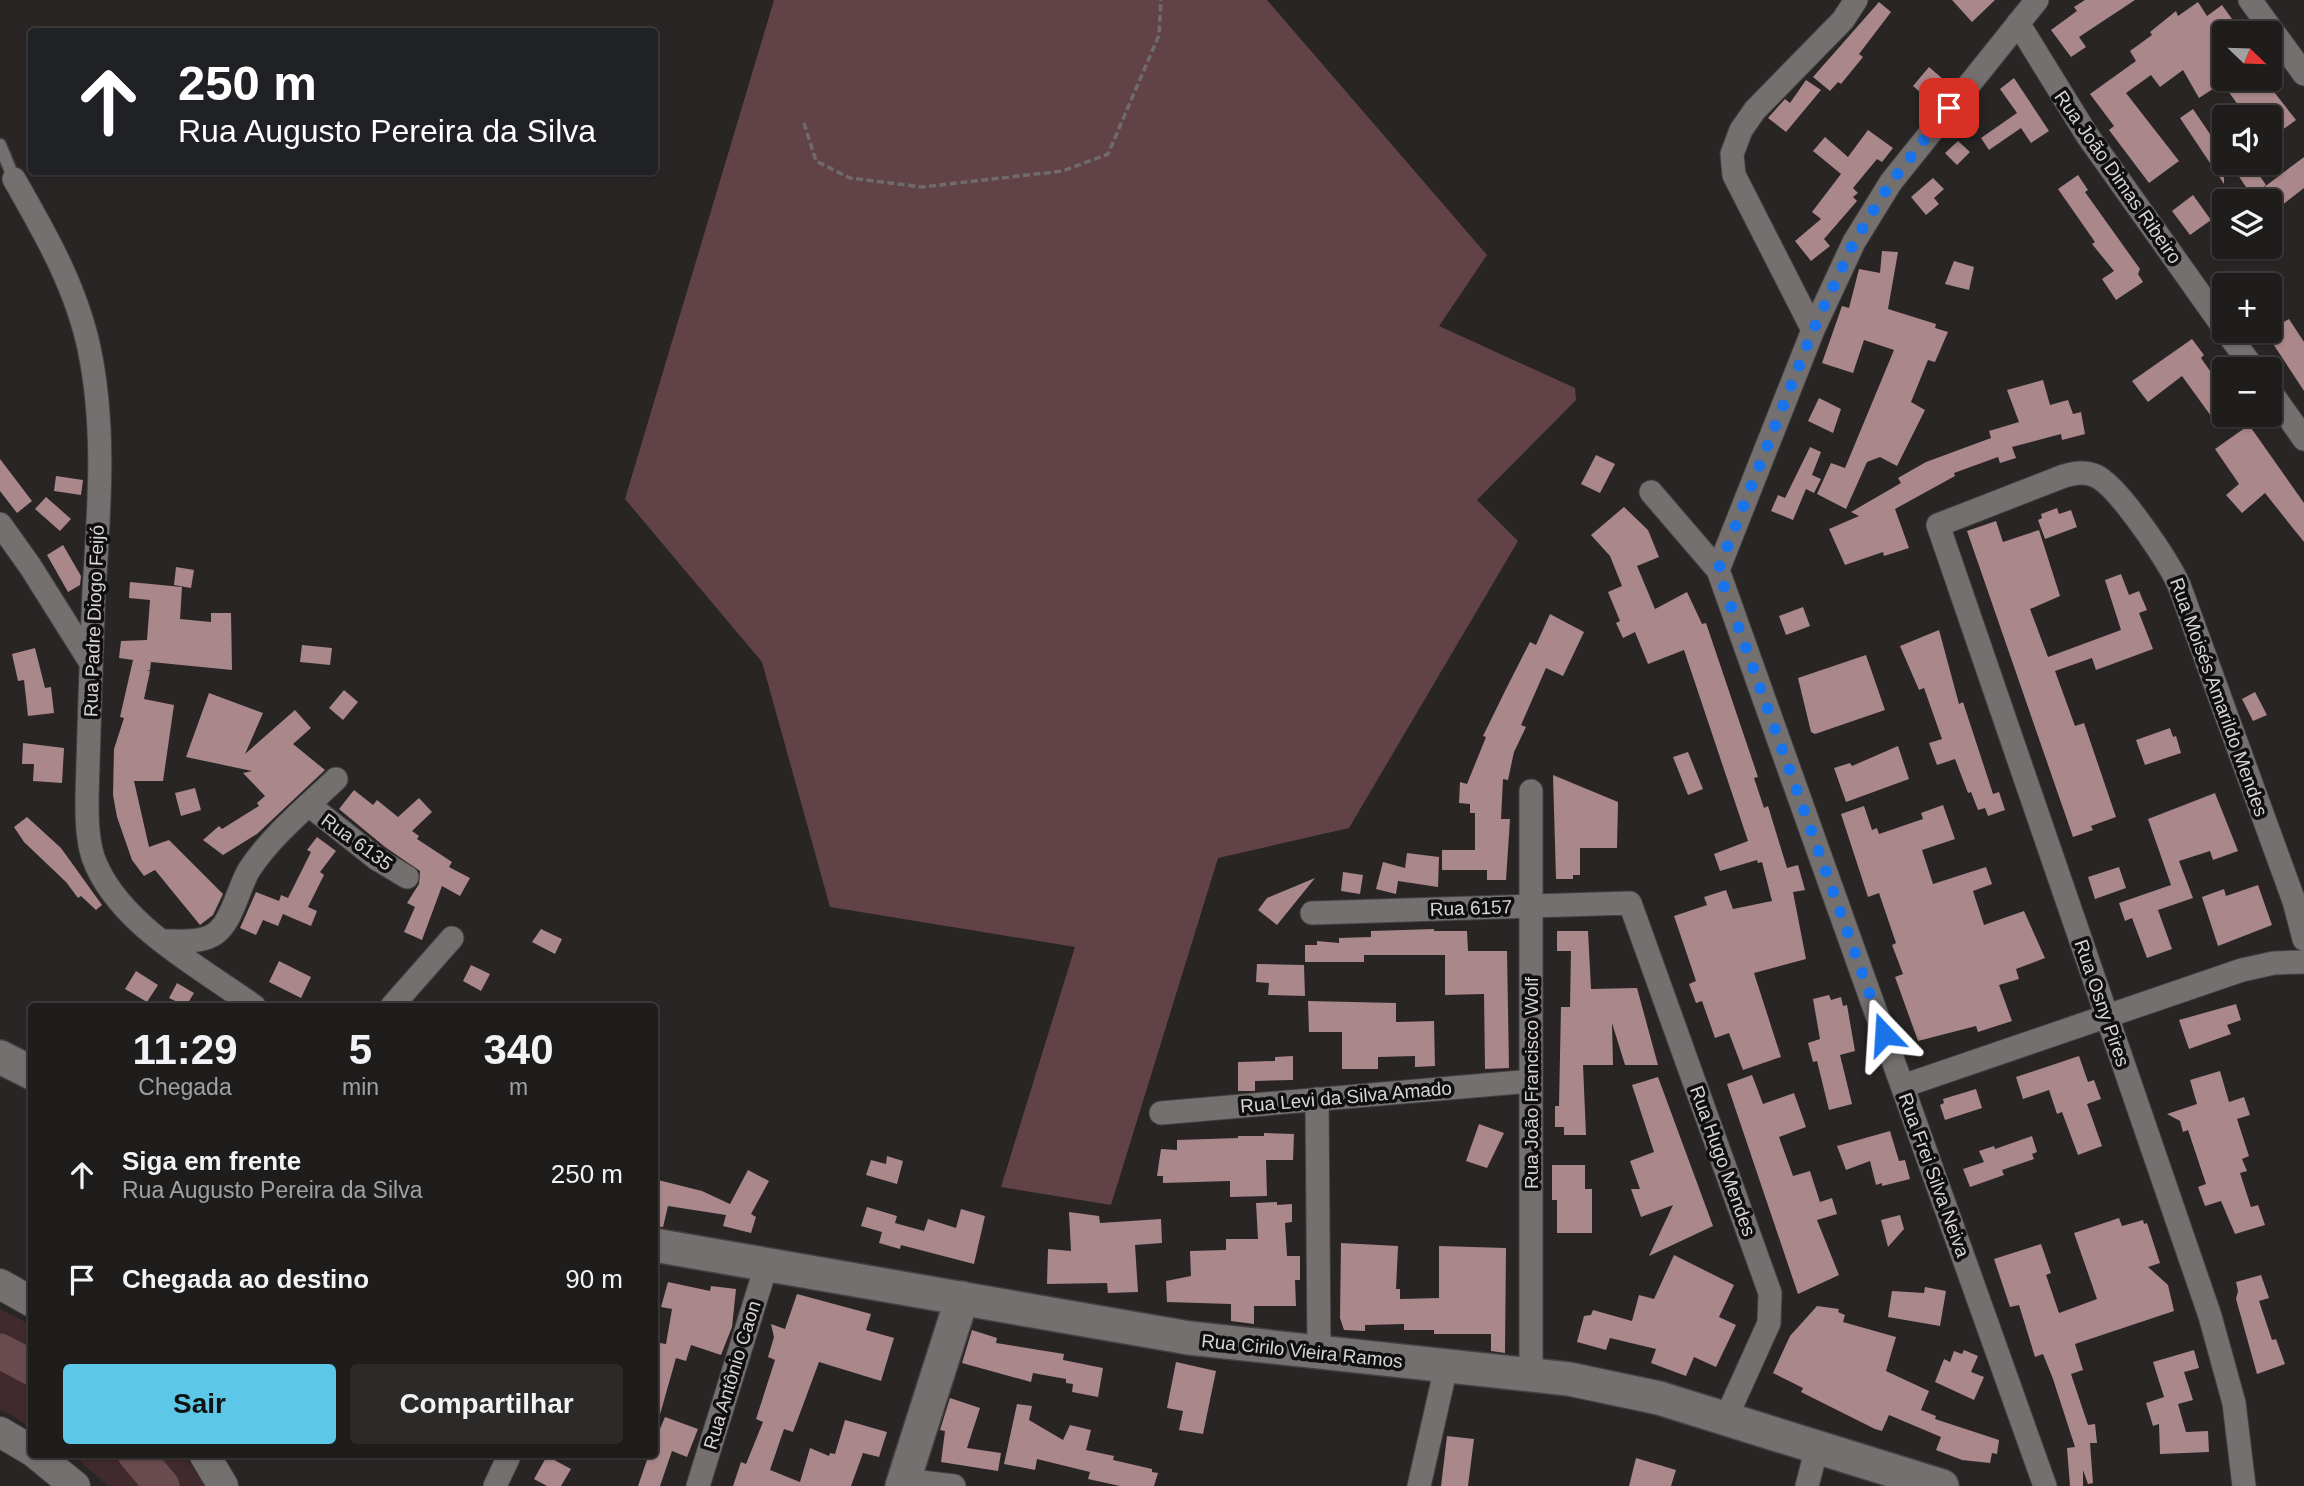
<!DOCTYPE html>
<html lang="pt">
<meta charset="utf-8">
<style>
:root{--surface:#1f1c1c;--page:#2c2929;--text:#f1f3f6;--muted:#a1a1a3;--line:#3c3a3b;--accent:#5cc7e7}
body{margin:0;font-family:Arial,sans-serif;background:var(--page);color:var(--text);height:100vh;display:flex;flex-direction:column;font-size:26px;white-space:nowrap}
*{box-sizing:border-box;margin:0}
p{font-size:23px;color:var(--muted)}
.icon{flex:none;width:38px;height:38px;fill:none;stroke:currentColor;stroke-width:2;stroke-linecap:round;stroke-linejoin:round}
.map{position:relative;flex:1;overflow:hidden}
.drawer{position:absolute;left:28px;top:1003px;width:630px;height:455px;display:flex;flex-direction:column;background:var(--surface);border-radius:7px;box-shadow:0 2px 5px #0004,0 0 0 2px var(--line)}
.drawer>*{flex:none}
.guide{position:absolute;left:28px;top:28px;width:630px;height:147px;border-radius:7px;box-shadow:0 2px 5px #0004,0 0 0 2px var(--line);background:#202124;color:#fff;overflow:hidden}
.needle{width:46px;rotate:113deg}
.fabs{position:absolute;left:2212px;top:21px;display:grid;gap:14px}
.fabs a{display:grid;place-items:center;width:70px;height:70px;border-radius:7px;background:var(--surface);box-shadow:0 2px 5px #0004,0 0 0 2px var(--line);font-size:35px}
.pin{position:absolute;display:grid;place-items:center;width:60px;height:60px;color:#fff;margin:-30px;border-radius:14px;box-shadow:0 4px 10px #0006}
.me{position:absolute;width:77px;margin:-38px;rotate:340deg;stroke-linejoin:round;filter:drop-shadow(0 0 5px #0008)}
.turn{display:flex;align-items:center;gap:24px;height:147px;padding:0 35px;font-size:32px}
.turn .icon{width:91px;height:91px;stroke-width:2.5}
.turn b{display:block;font-size:49px;line-height:60px}
.eta{display:flex;justify-content:space-evenly;align-items:center;height:119px;text-align:center}
.eta b{font-size:42px;font-weight:700;line-height:49px}
.button{display:flex;gap:14px;margin-top:auto;padding:14px 35px}
.button a{flex:1;height:80px;border-radius:7px;background:var(--accent);color:#111;font-size:28px;font-weight:700;line-height:80px;text-align:center}
.button a+a{background:var(--page);color:var(--text)}
ul{padding:0;list-style:none}
li{display:flex;align-items:center;gap:21px;height:105px;padding:0 35px}
li div{flex:1}
li b{display:block;font-size:26px}
li em{font-style:normal}
.map>svg:first-child{display:block}
.green{fill:#412a2d}
.forest{fill:#614347}
.lines{fill:none;stroke-linecap:round;stroke-linejoin:round}
.river{stroke:#6a4b4f;stroke-width:35}
.building{fill:#aa878b}
.service-casing{stroke:#454142;stroke-width:15}
.minor-casing{stroke:#454142;stroke-width:25}
.tertiary-casing{stroke:#454142;stroke-width:32}
.secondary-casing{stroke:#454142;stroke-width:36}
.path{stroke:#6f6b6c;stroke-width:3.5;stroke-dasharray:7 3.5;stroke-linecap:butt}
.service{stroke:#747070;stroke-width:12}
.minor{stroke:#747070;stroke-width:23}
.tertiary{stroke:#747070;stroke-width:30}
.secondary{stroke:#747070;stroke-width:33}
.route{stroke:#1a73e8;stroke-width:12;stroke-dasharray:0 21.6}
.labels{text-anchor:middle;dominant-baseline:central;stroke-width:7;stroke-linejoin:round;paint-order:stroke}
.street-label{font-size:19px;fill:#d7d4d5;stroke:#100f0f}
</style>
<div class="map">
<svg width="2304" height="1486" viewBox="0 0 2304 1486">
<rect width="100%" height="100%" fill="#292525"/>
<path class="green" d="M0 1309 31 1325V1427L0 1409Z
M72 1454H183L205 1486H108Z"/>
<path class="forest" d="M774 0H1267L1487 255 1439 326 1575 388 1576 400 1477 500 1518 541 1349 828 1218 858 1111 1205 1001 1187 1075 947 830 907 762 662 625 499Z"/>
<g class="lines">
<path class="river" d="M0 1351 32 1368
M135 1454 162 1486"/>
</g>
<path class="building" d="M1952 0H1995L1972 22Z
M2085 0H2135L2079 37 2086 47 2071 57 2051 30 2077 11 2074 7Z
M1879 2 1891 12 1859 54 1863 57 1841 84 1838 82 1830 91 1813 77Z
M2198 2 2207 16 2222 5 2232 19 2224 25V79H2264L2296 120 2270 139V117H2247L2222 83 2199 98 2183 70 2160 87 2151 75 2126 93 2179 161 2149 183 2109 130 2114 126 2090 94 2136 61 2130 51 2152 35 2150 32 2176 11 2178 16Z
M1929 67 1944 80 1928 99 1913 86Z
M2014 78 2049 131 2031 143 2021 128 1989 150 1981 138 2017 113 2000 89Z
M1806 80 1821 90 1786 132 1768 118 1785 99 1790 103Z
M2193 109 2210 134 2224 129V184L2180 118Z
M1868 130 1893 148 1882 162 1877 159 1853 188 1858 193 1853 197 1857 201 1824 239 1830 246 1811 261 1795 241 1821 219 1812 212 1841 174 1813 151 1825 137 1848 157Z
M1958 141 1970 152 1957 165 1945 153Z
M2304 157V188L2277 209 2263 188Z
M2230 163H2251L2266 185 2252 196Z
M2078 175 2088 190 2085 192 2140 269 2138 274 2143 282 2116 300 2102 279 2114 271 2092 244 2095 242 2058 189Z
M1933 178 1944 189 1934 198 1939 204 1926 215 1911 197Z
M2193 195 2211 220 2190 235 2172 211Z
M1882 251 1898 252 1888 309 1936 324 1935 328 1948 332 1935 362 1928 360 1911 402 1925 410 1897 466 1880 457 1867 462 1846 509 1817 494 1831 463 1845 468 1894 350 1864 340 1853 373 1822 363 1842 306 1849 308 1859 269 1880 273Z
M1954 261 1974 267 1969 290 1945 284Z
M2270 304 2282 323 2289 319 2304 342V391L2266 333 2270 331Z
M2192 339 2204 355 2201 358 2224 391V407L2211 416 2182 376 2148 402 2132 381Z
M2043 380 2050 405 2068 400 2073 414 2081 412 2085 434 2062 440 2061 434 2012 447 2016 458 2000 463 1998 457 1954 473 1955 476 1895 509 1909 548 1884 556 1883 552 1845 565 1829 529 1859 516 1851 512 1901 483 1898 478 1926 462 1991 438 1989 431 2019 422 2007 390Z
M1819 398 1841 409 1833 433 1808 421Z
M2249 425 2304 503V542L2265 493 2242 513 2226 495 2239 484 2215 449Z
M1810 447 1821 452 1812 475 1821 479 1814 493 1806 489 1793 520 1771 511 1778 495 1785 498Z
M1596 455 1615 464 1600 493 1581 484Z
M0 459 32 501 17 513 0 491Z
M56 476 83 480 81 495 54 491Z
M46 497 71 519 60 531 35 509Z
M1624 507 1648 530 1659 557 1637 566 1655 609 1687 592 1702 624 1706 623 1758 777 1754 778 1764 808 1768 806 1787 868 1798 865 1805 890 1793 892 1806 959 1754 973 1781 1057 1743 1070 1729 1033 1715 1038 1702 1001 1696 1003 1689 984 1696 981 1674 916 1707 905 1704 897 1726 890 1733 909 1772 901 1762 862 1758 863 1757 860 1720 871 1714 854 1748 841 1684 650 1648 664 1635 632 1623 638 1616 623 1620 621 1608 592 1622 586 1610 556 1591 535Z
M2057 508 2059 514 2071 510 2077 527 2045 539 2038 520 2042 518 2041 514Z
M1996 521 2003 542 2039 530 2060 596 2030 609 2048 657 2121 630 2105 580 2121 574 2129 595 2139 591 2147 610 2139 613 2153 649 2096 670 2092 658 2055 671 2075 726 2084 723 2116 817 2091 826 2093 830 2073 837 1967 531Z
M63 545 81 576 80 585 68 592 47 555Z
M176 567 194 570 191 588 174 585Z
M130 582 182 587 180 619 211 622V613H231L232 670 151 662 150 670H147L150 671 144 699 174 705 163 781H134L149 847 169 840 223 894 213 915 200 925 155 870 144 876 132 860 117 817 113 795 114 749 124 718 120 717 133 660 119 658 121 641 147 640 150 600 129 598Z
M1803 607 1810 626 1786 635 1779 616Z
M1550 614 1584 632 1563 676 1546 668 1521 725 1526 727 1514 752 1508 780 1503 779 1501 819H1510L1506 880H1487V870H1442V850H1475V813H1470V804L1459 803 1460 782 1467 784 1486 737 1483 736 1506 689 1530 642 1536 645Z
M1939 630 1959 704 1963 702 1993 794 1999 792 2005 810 1988 816 1985 808 1978 810 1971 792 1968 793 1955 759 1937 765 1929 743 1942 739 1924 688 1919 690 1900 646Z
M302 645 332 648 330 665 300 662Z
M35 648 45 688 51 687 54 713 28 716 24 680 18 681 12 654Z
M1866 655 1885 710 1815 734 1811 732 1798 678Z
M344 690 358 702 343 720 329 708Z
M2255 692 2267 715 2253 721 2242 699Z
M209 693 263 713 245 754 295 710 311 728 293 744 325 770 257 834 223 855 203 840 219 826 222 829 259 806 257 803 265 796 243 773 252 771 186 757Z
M2170 728 2173 737 2176 736 2181 753 2145 765 2136 740Z
M23 743 64 748 62 783 33 781 34 764H22Z
M1898 746 1909 779 1846 802 1834 768 1850 763 1852 766Z
M1688 752 1703 789 1688 795 1673 757Z
M1553 775 1618 802 1617 848H1580V875H1573V879H1556Z
M195 788 201 810 181 816 175 793Z
M354 790 373 805 377 800 398 817 419 798 432 812 412 831 419 836 417 839 452 862 449 867 470 878 460 896 442 886 422 940 404 932 415 907 407 903 419 884 420 871 385 847 339 809Z
M2215 793 2238 851 2213 860 2210 851 2179 861 2193 898 2158 910 2172 949 2147 958 2132 918 2125 921 2119 903 2171 885 2148 819Z
M1943 805 1955 839 1922 850 1933 884 1986 867 1992 884 1973 891 1984 925 2024 911 2045 958 2016 969 2019 979 1999 985 2012 1021 1978 1032 1976 1026 1918 1041 1895 977 1903 974 1892 945 1896 943 1879 893 1868 897 1841 814 1864 806 1872 830 1877 828 1879 834 1923 819 1921 813Z
M27 817 61 848 102 905 96 910 81 896 78 898 66 882 24 842 14 827Z
M317 837 336 851 320 872 324 875 308 907 317 911 311 926 283 914 278 926 263 920 256 935 240 928 256 892 279 901 281 895 288 898 311 852 307 850Z
M1407 853 1439 857 1438 887 1398 881 1396 894 1376 889 1383 862 1405 868Z
M2119 867 2126 888 2095 899 2088 877Z
M1343 872 1363 875 1360 894 1341 891Z
M1315 878 1277 925 1258 910 1267 898Z
M2258 885 2272 925 2218 946 2202 897 2224 889 2226 896Z
M541 929 562 939 555 954 532 942Z
M1434 929V931H1467L1468 951H1507L1509 1068 1485 1069 1484 994 1445 995V955H1364V962H1305V945H1317V941L1339 943V938L1371 937V931Z
M1557 931H1588L1591 989 1637 988 1658 1065H1625L1612 1023 1613 1065H1583L1586 1135H1564V1127H1555V1106H1559L1561 1007H1570L1571 951H1557Z
M279 961 311 977 301 998 269 982Z
M1257 964 1304 965 1305 996 1268 995 1269 983 1256 982Z
M471 965 490 974 481 991 463 981Z
M136 971 158 985 147 1002 125 989Z
M177 983 194 993 186 1006 169 998Z
M1829 995 1831 1000 1841 997 1843 1006 1847 1005 1855 1051 1840 1055 1852 1104 1829 1110 1817 1061 1813 1062 1808 1043 1820 1039 1813 999Z
M1308 1001 1396 1003V1022L1434 1021 1435 1066 1415 1067V1056L1378 1057V1069H1342V1032H1309Z
M2236 1004 2241 1020 2227 1025 2231 1034 2189 1049 2179 1020Z
M1293 1056V1080L1255 1081V1091H1238V1062L1275 1061V1057Z
M2079 1056 2088 1082 2094 1080 2101 1099 2087 1104 2102 1146 2078 1155 2062 1112 2057 1114 2049 1090 2023 1099 2016 1077Z
M2220 1071 2229 1102 2244 1097 2250 1115 2237 1119 2249 1156 2242 1159 2247 1171 2240 1173 2251 1207 2258 1205 2265 1225 2235 1234 2221 1201 2205 1206 2198 1187 2206 1184 2188 1130 2183 1132 2180 1121 2167 1114 2197 1104 2190 1080Z
M1752 1075 1763 1104 1794 1093 1806 1127 1779 1137 1793 1176 1810 1171 1820 1202 1832 1198 1837 1214 1817 1220 1839 1275 1798 1294 1727 1084Z
M1658 1077 1713 1226 1649 1256 1673 1205 1641 1217 1631 1189H1640L1630 1161 1654 1152 1632 1085Z
M1976 1089 1982 1108 1945 1120 1940 1105 1944 1103 1943 1099Z
M1479 1124 1504 1133 1487 1168 1466 1161Z
M1890 1131 1899 1161 1905 1160 1910 1179 1882 1186V1183L1876 1185 1870 1161 1846 1170 1837 1146Z
M1264 1133 1294 1134 1293 1160H1266L1267 1196 1230 1197V1181L1163 1183V1176H1157L1161 1149 1177 1150V1140L1238 1138V1136H1264Z
M2032 1136 2037 1152 2032 1154 2034 1159 2002 1170 2004 1175 1970 1187 1963 1169 1984 1162 1979 1151 1994 1146 1995 1149Z
M887 1156 903 1161 897 1184 866 1175 871 1160 886 1164Z
M1552 1165H1585V1189H1592V1233H1557V1200H1552Z
M748 1170 769 1181 751 1214 756 1217 751 1233 723 1226 726 1215 668 1206 663 1227 654 1226V1179L702 1191 730 1204Z
M1277 1202V1205L1292 1204V1222L1285 1223 1287 1256H1300V1280H1295L1296 1306H1254V1324L1231 1321V1304L1167 1302 1166 1281 1191 1276 1190 1251 1226 1250V1239H1258L1256 1203Z
M867 1207 897 1216 895 1223 924 1231 928 1219 956 1228 961 1209 985 1216 974 1264 901 1245 900 1249 879 1243 882 1232 861 1226Z
M1069 1212 1099 1216 1100 1223 1161 1219 1162 1243 1135 1245 1138 1292 1108 1293 1107 1283 1047 1284 1048 1249 1071 1251Z
M1900 1215 1904 1229 1888 1247 1881 1220Z
M2119 1218 2122 1226 2143 1220 2144 1224 2147 1223 2160 1263 2148 1267 2168 1285 2174 1311 2075 1344 2083 1370 2071 1374 2088 1425 2095 1424 2097 1443H2090L2093 1483 2088 1484 2083 1470V1486H2070L2067 1448 2075 1447 2053 1379 2043 1354 2035 1357 2019 1305 2010 1307 1994 1259 2041 1244 2051 1273 2046 1275 2059 1313 2097 1299 2074 1233Z
M1341 1243 1398 1246 1396 1289H1400V1299L1439 1298V1246L1506 1248 1505 1353 1491 1351V1334H1434V1330H1404V1324L1365 1325V1331L1344 1330 1340 1318Z
M1674 1255 1734 1285 1719 1317 1736 1325 1716 1367 1694 1357 1686 1376 1651 1363 1656 1349 1610 1338 1606 1350 1577 1342 1584 1316 1591 1315 1593 1310 1632 1321 1639 1295 1654 1299Z
M2261 1275 2269 1298 2259 1301 2272 1340 2276 1339 2285 1364 2257 1374 2236 1299 2238 1291 2236 1282Z
M668 1282 710 1291 711 1286 736 1289 732 1327 721 1355 691 1345 686 1361 676 1358 659 1418H654V1342L666 1344 672 1309 661 1307Z
M1925 1287 1946 1291 1940 1326 1888 1317 1892 1291 1924 1293Z
M797 1294 871 1314 866 1330 894 1338 881 1381 819 1362 793 1432 784 1429 770 1470 800 1482 810 1448 829 1456 830 1453 835 1454 845 1420 887 1432 879 1457 863 1453 851 1486H733L741 1462 746 1464 763 1422 756 1419 775 1360 768 1357 774 1337 771 1324 785 1329Z
M1817 1306 1839 1309 1838 1312 1845 1315 1843 1322 1896 1337 1886 1371 1929 1391 1921 1410 1936 1416 1935 1419 1999 1440 1997 1454 1992 1453 1990 1463 1962 1460 1936 1450 1941 1437 1889 1415 1882 1431 1875 1429 1801 1392 1803 1388 1773 1373 1790 1336Z
M972 1330 997 1338 996 1343 1064 1354 1063 1360 1103 1368 1098 1397 1072 1392 1073 1384 1066 1383V1379L1033 1373 1031 1382 962 1363Z
M1964 1350 1978 1356 1971 1372 1984 1377 1974 1400 1935 1382 1944 1359 1950 1362 1954 1351 1962 1354Z
M2194 1350 2199 1368 2184 1372 2193 1400 2178 1404 2186 1432 2208 1431 2209 1452 2160 1454 2159 1424 2153 1426 2146 1403 2164 1397 2153 1362Z
M1176 1362 1216 1371 1203 1434 1179 1430 1183 1411 1167 1408Z
M950 1398 980 1408 967 1448 1001 1453 998 1471 941 1462 945 1431 940 1430Z
M1017 1404 1032 1406 1029 1420 1063 1440 1070 1425 1091 1430 1086 1450 1114 1456 1113 1460 1152 1469V1472L1158 1473 1154 1486H1120L1088 1479 1090 1472 1037 1459 1035 1470 1004 1464Z
M665 1417 698 1429 687 1457 672 1451 660 1486H638L649 1454H654V1443Z
M1447 1436 1474 1439 1468 1486H1441Z
M547 1456 571 1469 561 1486H547L534 1479Z
M1636 1458 1676 1470 1671 1486H1629Z"/>
<g class="lines">
<defs>
<path id="service" d="M0 145 14 179"/>
<path id="minor" d="M2037 0 1891 182 1854 242 1813 330 1718 570 2045 1486
M2250 0 2304 74
M2018 23 2087 135 2224 328
M14 179C45 233 76 287 89 348 106 428 99 510 94 591 91 660 89 729 87 798 87 818 87 838 93 857 116 923 200 967 254 1006
M1813 330 1734 175 1732 154 1741 130 1755 110 1843 20 1856 0
M2226 331 2254 369
M2270 391 2304 439
M1651 492 1718 570
M0 524 30 566 91 663
M1531 791V1374
M309 805 377 859 407 877
M1312 913 1630 903 1770 1293 1769 1323 1726 1418
M165 941C180 941 199 943 213 935 232 924 238 888 249 870 271 836 307 807 336 779
M392 1006 452 938
M1903 1086 2242 970 2274 963 2304 962
M1317 1099 1319 1355
M1161 1113 1531 1081
M904 1480 954 1486
M495 1486 510 1454
M698 1486 767 1263
M1419 1486 1446 1367
M1807 1486 1817 1447
M2244 1486 2234 1403 2210 1316 1938 525 2064 476C2075 473 2085 471 2096 476 2119 487 2168 561 2179 585L2294 901 2304 939"/>
<path id="tertiary" d="M0 1284 32 1302
M0 1432 32 1451
M36 1454 75 1486
M204 1454 223 1486"/>
<path id="secondary" d="M0 1057 32 1073
M654 1245 1189 1338 1569 1379 1659 1398 1942 1486
M902 1486 962 1298"/>
</defs>
<use href="#service" class="service-casing"/>
<use href="#minor" class="minor-casing"/>
<use href="#tertiary" class="tertiary-casing"/>
<use href="#secondary" class="secondary-casing"/>
<path class="path" d="M804 123 816 161 850 178 922 187 1063 171 1108 154 1159 35 1161 0"/>
<use href="#service" class="service"/>
<use href="#minor" class="minor"/>
<use href="#tertiary" class="tertiary"/>
<use href="#secondary" class="secondary"/>
</g>
<g class="lines">
<path class="route" d="M1884 1034 1718 570 1813 330 1854 242 1891 182 1949 108"/>
</g>
<g class="labels">
<g class="street-label">
<text transform="translate(2118 177) rotate(55)">Rua João Dimas Ribeiro</text>
<text transform="translate(94 621) rotate(-88)">Rua Padre Diogo Feijó</text>
<text transform="translate(2219 697) rotate(70)">Rua Moisés Amarildo Mendes</text>
<text transform="translate(357 842) rotate(36)">Rua 6135</text>
<text transform="translate(1471 908) rotate(-2)">Rua 6157</text>
<text transform="translate(2102 1003) rotate(71)">Rua Osny Pires</text>
<text transform="translate(1531 1083) rotate(-90)">Rua João Francisco Wolf</text>
<text transform="translate(1346 1097) rotate(-5)">Rua Levi da Silva Amado</text>
<text transform="translate(1723 1161) rotate(70)">Rua Hugo Mendes</text>
<text transform="translate(1934 1175) rotate(70)">Rua Frei Silva Neiva</text>
<text transform="translate(1302 1351) rotate(6)">Rua Cirilo Vieira Ramos</text>
<text transform="translate(732 1375) rotate(-73)">Rua Antônio Caon</text>
</g>
</g>
</svg>
<div class="fabs">
<a><svg class="needle" viewBox="-14 -14 28 28"><path d="M0-13l5 13h-10z" fill="#e53935"/><path d="M0 13l5-13h-10z" fill="#a1a1a3"/></svg></a>
<a><svg class="icon" aria-label="sound" viewBox="0 0 24 24"><path d="M4 9h4l5-4v14l-5-4H4zM17 9q2 3 0 6"/></svg></a>
<a><svg class="icon" aria-label="layers" viewBox="0 0 24 24"><path d="M12 4l9 5-9 5-9-5zM3 14l9 5 9-5"/></svg></a>
<a>+</a>
<a>−</a>
</div>
<div class="pin" style="left:1949px;top:108px;background:#d93025"><svg class="icon" aria-label="arrive" viewBox="0 0 24 24"><path d="M6 21V4h12l-3 4 3 4H6"/></svg></div>
<svg class="me" style="left:1884px;top:1034px" viewBox="-20 -20 40 40"><path d="M0-17L14 15 0 8-14 15z" fill="#1a73e8" stroke="#fff" stroke-width="4"/></svg>
<div class="guide">
<div class="turn"><svg class="icon" aria-label="ahead" viewBox="0 0 24 24"><path d="M12 20V5M6 11l6-6 6 6"/></svg><div><b>250 m</b>Rua Augusto Pereira da Silva</div></div>
</div>
<section class="drawer">
<div class="eta">
<div><b>11:29</b><p>Chegada</p></div>
<div><b>5</b><p>min</p></div>
<div><b>340</b><p>m</p></div>
</div>
<ul>
<li><svg class="icon" aria-label="ahead" viewBox="0 0 24 24"><path d="M12 20V5M6 11l6-6 6 6"/></svg><div><b>Siga em frente</b><p>Rua Augusto Pereira da Silva</p></div><em>250 m</em></li>
<li><svg class="icon" aria-label="arrive" viewBox="0 0 24 24"><path d="M6 21V4h12l-3 4 3 4H6"/></svg><div><b>Chegada ao destino</b></div><em>90 m</em></li>
</ul>
<div class="button"><a>Sair</a><a>Compartilhar</a></div>
</section>
</div>
